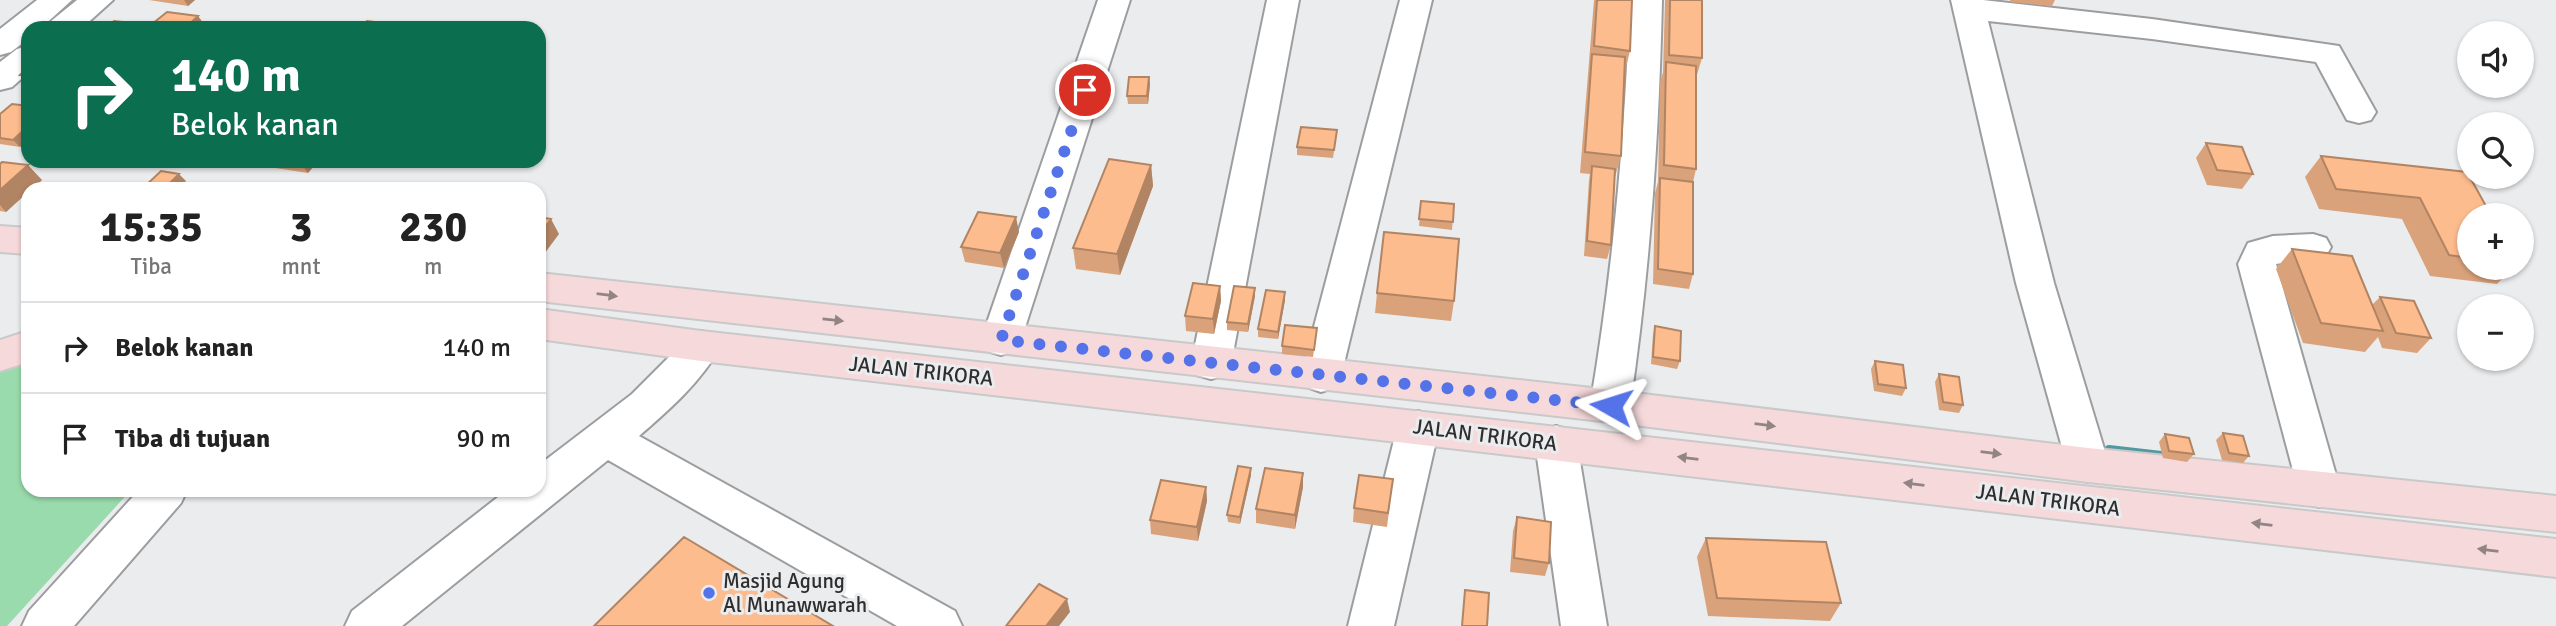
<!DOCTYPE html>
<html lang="id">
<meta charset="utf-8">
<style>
:root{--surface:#fff;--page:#f6f6f6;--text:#222;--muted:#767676;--line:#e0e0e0}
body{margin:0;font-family:Signika,sans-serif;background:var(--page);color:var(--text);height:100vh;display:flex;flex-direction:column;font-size:26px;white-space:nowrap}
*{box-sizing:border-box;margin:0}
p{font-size:23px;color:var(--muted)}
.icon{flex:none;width:38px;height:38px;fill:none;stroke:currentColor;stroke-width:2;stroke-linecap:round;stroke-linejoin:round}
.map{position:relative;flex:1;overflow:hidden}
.side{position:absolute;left:21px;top:182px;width:525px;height:315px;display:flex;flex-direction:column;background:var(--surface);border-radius:21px;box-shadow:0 2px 5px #0004}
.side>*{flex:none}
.guide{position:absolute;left:21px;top:21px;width:525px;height:147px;border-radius:21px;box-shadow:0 2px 5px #0004;background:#0b6e4f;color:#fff;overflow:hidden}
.fabs{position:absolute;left:2457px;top:21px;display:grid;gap:14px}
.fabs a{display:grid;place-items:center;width:77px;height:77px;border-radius:50%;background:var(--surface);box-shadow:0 2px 5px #0004;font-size:35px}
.pin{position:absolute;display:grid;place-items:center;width:60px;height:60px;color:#fff;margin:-30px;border:4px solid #fff;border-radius:50%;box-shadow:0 2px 7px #0007}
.me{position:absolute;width:77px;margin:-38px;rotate:276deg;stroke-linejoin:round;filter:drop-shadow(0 0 5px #0008)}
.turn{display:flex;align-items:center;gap:24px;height:147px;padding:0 35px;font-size:32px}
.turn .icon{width:91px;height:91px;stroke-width:2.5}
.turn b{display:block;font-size:49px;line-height:60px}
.eta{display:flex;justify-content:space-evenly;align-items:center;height:119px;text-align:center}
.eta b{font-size:42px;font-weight:700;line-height:49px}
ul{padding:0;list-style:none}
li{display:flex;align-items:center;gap:21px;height:91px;padding:0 35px;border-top:2px solid var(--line)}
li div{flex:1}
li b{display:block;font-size:26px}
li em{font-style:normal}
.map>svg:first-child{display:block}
.green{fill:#99dbac}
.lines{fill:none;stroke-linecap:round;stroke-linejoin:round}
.stream{stroke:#5198a1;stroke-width:10}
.minor-casing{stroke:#9c9d9f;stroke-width:4}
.major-casing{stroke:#c9c9c9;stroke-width:4}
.minor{fill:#fff;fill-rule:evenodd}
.major{fill:#f6d9db;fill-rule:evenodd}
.wall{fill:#daa27a}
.shaded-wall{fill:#b18463}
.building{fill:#fdbc8e;stroke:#b18463;stroke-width:2}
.oneway{fill:#928485}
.route{stroke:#5473e8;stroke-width:12;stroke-dasharray:0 21.6}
.poi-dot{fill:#5473e8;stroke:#ebecee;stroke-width:2.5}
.labels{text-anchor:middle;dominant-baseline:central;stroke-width:6;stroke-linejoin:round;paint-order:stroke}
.street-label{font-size:21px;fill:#2e2e2f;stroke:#ebecee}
.poi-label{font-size:21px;fill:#2e2e2f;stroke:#ebecee;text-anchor:start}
</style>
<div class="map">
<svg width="2556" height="626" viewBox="0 0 2556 626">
<rect width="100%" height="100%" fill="#ebecee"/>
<path class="green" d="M28 359V490H131L7 626H0V371Z"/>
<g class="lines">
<path class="stream" d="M2109 450 2170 457"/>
<defs>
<path id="minor" d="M37 0H72L41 28H28V39L11 52 0 55V29Z
M77 0H113L82 28H46L51 21Z
M1098 0H1130L1021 340 1015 351 1001 355 987 351 981 340Z
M1267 0H1299L1231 364 1225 375 1211 379 1197 375 1191 364Z
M1400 0H1432L1341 376 1335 387 1321 392 1307 387 1301 376Z
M1630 0H1662C1659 136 1650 271 1630 406L1624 417 1610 422 1596 417 1590 406C1613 271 1625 136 1630 0Z
M1951 0H1983L2152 19 2339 46 2376 112 2371 120 2359 123 2347 120 2316 62 2152 39 1988 21 2054 283 2109 465 2103 477 2088 482 2073 477 2067 465 2016 283Z
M28 46V73L12 87 0 90V62L17 49Z
M2313 234 2326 238 2331 247 2326 256 2276 264 2340 489 2334 502 2319 507 2304 502 2298 489 2238 264 2248 243 2273 236Z
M701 331 715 335 721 346C701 382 669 410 639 436L955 611 962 626H897L608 460 402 626H345L352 611 507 490H539V465L632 394 670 356 687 335Z
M1418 411 1433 416 1439 428 1394 626H1348L1397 428 1403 416Z
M1556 426 1571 431 1577 443 1607 626H1561L1535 443 1541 431Z
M139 490H187L181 503 74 626H22L29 611Z"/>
<path id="major" d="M0 226 28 228V254L0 252Z
M539 273 1610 390 2088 448 2556 496V532L2088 482 1610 422 539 301Z
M539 309 701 331 2556 539V577L701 361 539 339Z
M28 331V362L0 371V340Z"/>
</defs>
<use href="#minor" class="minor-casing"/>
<use href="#major" class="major-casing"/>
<use href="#minor" class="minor"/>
<use href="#major" class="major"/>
</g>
<path class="wall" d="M149 0H195L188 6Z
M1594 0H1632L1630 51 1625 71 1621 156 1615 177 1611 245 1607 259 1584 256 1589 180 1590 174 1580 173Z
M1665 0H1702V58L1696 78V169L1693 182V274L1689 289 1653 284 1655 193 1658 182 1660 83 1663 72Z
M2010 0H2055L2052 6 2010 2Z
M152 24H204L199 28H155Z
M28 68V83L20 75Z
M1149 77 1150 84 1148 104H1128L1127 96Z
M0 114 20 147 0 144Z
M1337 130 1333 158 1297 155V147Z
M2206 143 2253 174 2242 189 2207 185 2196 158Z
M2321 156 2469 215V268H2513L2497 284 2430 276 2402 219 2319 209 2305 177Z
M240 161H318L308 173 242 163Z
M0 164 42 180 32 189H28V192L6 212 0 211Z
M1151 165 1153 186 1120 275 1076 269 1073 248Z
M1421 201 1454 204 1452 230 1419 226Z
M1019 232 1004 268 965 262 961 247Z
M2292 249 2372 305 2380 297 2431 338 2417 353 2382 348 2378 337 2365 352 2303 343 2276 269Z
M1220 286 1221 301 1214 334 1186 331 1185 316Z
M1255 288V296L1248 332 1227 330V322Z
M1285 292V300L1278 339 1258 337V329Z
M1377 293 1454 301 1451 321 1375 313Z
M1655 326 1680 361 1677 369 1651 364 1653 334Z
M1316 336 1313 357 1282 354V346Z
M1875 361 1906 388 1902 396 1874 391 1871 369Z
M1939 374 1963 405 1959 413 1939 410 1935 382Z
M2223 433 2249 456 2243 463 2222 460 2216 440Z
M2165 434 2194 454 2187 462 2163 458 2159 442Z
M1251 468V475L1240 524 1228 522 1227 515Z
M1393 479 1387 527 1353 522 1354 508Z
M1206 487 1207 501 1198 541 1151 534 1150 520Z
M1303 487 1295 529 1256 523V509Z
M1517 517 1549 563 1545 576 1510 572 1513 531Z
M1706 538 1841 603 1830 621 1708 616 1697 557Z"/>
<path class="shaded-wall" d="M184 0H195L188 6Z
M198 16 204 24 199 28H185Z
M1149 77 1150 84 1148 104 1147 96Z
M28 126V140L20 147 13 140Z
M299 161H318L308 173Z
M28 165 42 180 32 189H28V192L6 212 0 205V190Z
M1151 165 1153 186 1120 275 1117 254Z
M179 174 186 181 178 189H164Z
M1016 217 1019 232 1004 268 1000 253Z
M551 219 559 234 539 261V235Z
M1220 286 1221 301 1214 334 1213 319Z
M1255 288V296L1248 332V324Z
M1285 292V300L1278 339V332Z
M1251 468V475L1240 524V517Z
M1303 473V487L1295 529V515Z
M1206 487 1207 501 1198 541 1197 527Z
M1067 599 1070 612 1059 626H1046Z"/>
<path class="building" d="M1597 0H1632L1630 51 1594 46Z
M1670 0H1702V58L1669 55Z
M167 12 198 16 185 28 152 24Z
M114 21 140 24 136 28H105Z
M367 21 420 28H361Z
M1592 54 1625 57 1621 156 1585 152Z
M1666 62 1696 66V169L1664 165Z
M28 68V76L20 75Z
M1129 77H1149L1147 96H1127Z
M12 104 28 106V126L13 140 0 138V114Z
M1301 127 1337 130 1334 150 1297 147Z
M2206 143 2242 147 2253 174 2217 170Z
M2321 156 2467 172 2491 215H2469V258L2449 255 2420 198 2336 189Z
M1109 159 1151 165 1117 254 1073 248Z
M2 162 28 165 0 190V164Z
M1592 166 1615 169 1611 245 1587 241Z
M161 171 179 174 164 189H142Z
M1660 178 1693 182V274L1658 269Z
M1421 201 1454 204 1453 222 1419 219Z
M978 212 1016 217 1000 253 961 247Z
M539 217 551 219 539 235Z
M1384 232 1459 239 1454 301 1377 293Z
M2292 249 2352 256 2383 331 2321 323Z
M1193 283 1220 286 1213 319 1185 316Z
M1234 286 1255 288 1248 324 1227 322Z
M1266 290 1285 292 1278 332 1258 329Z
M2380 297 2414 301 2431 338 2396 333Z
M1285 325 1317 328 1314 350 1282 346Z
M1655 326 1681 331 1680 361 1653 357Z
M1875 361 1903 365 1906 388 1878 384Z
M1939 374 1959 377 1963 405 1943 402Z
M2223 433 2243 436 2249 456 2229 453Z
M2165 434 2189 438 2194 454 2169 451Z
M1238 466 1251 468 1240 517 1227 515Z
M1265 468 1303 473 1295 515 1256 509Z
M1359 475 1393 479 1388 513 1354 508Z
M1161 480 1206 487 1197 527 1150 520Z
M1517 517 1551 522 1549 563 1514 558Z
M684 537 833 626H594Z
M1706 538 1826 542 1841 603 1717 598Z
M1039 584 1067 599 1046 626H1006Z
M1465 590 1489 593 1487 626H1462Z"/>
<defs><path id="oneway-solid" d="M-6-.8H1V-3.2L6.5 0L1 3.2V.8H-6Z" transform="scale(1.75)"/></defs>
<g class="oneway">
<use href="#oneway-solid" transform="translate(607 295) rotate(7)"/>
<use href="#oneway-solid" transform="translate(833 320) rotate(6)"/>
<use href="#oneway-solid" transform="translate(1765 425) rotate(7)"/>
<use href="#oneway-solid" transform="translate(1991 453) rotate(7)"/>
<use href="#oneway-solid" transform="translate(1688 458) rotate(-173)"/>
<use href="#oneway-solid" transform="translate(1914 484) rotate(-173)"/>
<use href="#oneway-solid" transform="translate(2262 524) rotate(-173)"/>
<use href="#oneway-solid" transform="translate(2488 550) rotate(-173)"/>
</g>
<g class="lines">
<path class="route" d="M1085 90 1001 340 1611 406"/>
</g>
<circle class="poi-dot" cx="709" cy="593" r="7"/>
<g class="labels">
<g class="street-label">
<text transform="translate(921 371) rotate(6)">JALAN TRIKORA</text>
<text transform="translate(1485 435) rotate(7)">JALAN TRIKORA</text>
<text transform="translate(2048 500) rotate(7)">JALAN TRIKORA</text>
</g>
<g class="poi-label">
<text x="723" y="581">Masjid Agung<tspan x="723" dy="24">Al Munawwarah</tspan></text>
</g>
</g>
</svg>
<div class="fabs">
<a><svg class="icon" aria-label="sound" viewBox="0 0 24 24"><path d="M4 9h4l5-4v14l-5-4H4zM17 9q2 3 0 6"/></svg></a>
<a><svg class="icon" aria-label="search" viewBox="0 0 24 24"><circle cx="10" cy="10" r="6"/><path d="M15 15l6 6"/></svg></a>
<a>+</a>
<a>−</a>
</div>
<div class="pin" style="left:1085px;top:90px;background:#d93025"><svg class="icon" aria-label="arrive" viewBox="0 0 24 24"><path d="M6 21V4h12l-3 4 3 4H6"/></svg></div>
<svg class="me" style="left:1611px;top:406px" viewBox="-20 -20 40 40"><path d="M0-17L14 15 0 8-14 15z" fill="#5473e8" stroke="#fff" stroke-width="4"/></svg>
<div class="guide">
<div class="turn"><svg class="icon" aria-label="right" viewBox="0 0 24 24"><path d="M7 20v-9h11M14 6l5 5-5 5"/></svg><div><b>140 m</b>Belok kanan</div></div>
</div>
<section class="side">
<div class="eta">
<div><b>15:35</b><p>Tiba</p></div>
<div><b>3</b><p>mnt</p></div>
<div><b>230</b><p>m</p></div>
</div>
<ul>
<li><svg class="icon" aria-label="right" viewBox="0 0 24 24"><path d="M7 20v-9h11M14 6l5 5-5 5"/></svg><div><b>Belok kanan</b></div><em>140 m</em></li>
<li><svg class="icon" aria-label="arrive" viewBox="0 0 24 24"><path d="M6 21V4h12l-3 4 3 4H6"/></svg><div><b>Tiba di tujuan</b></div><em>90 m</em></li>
</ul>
</section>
</div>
